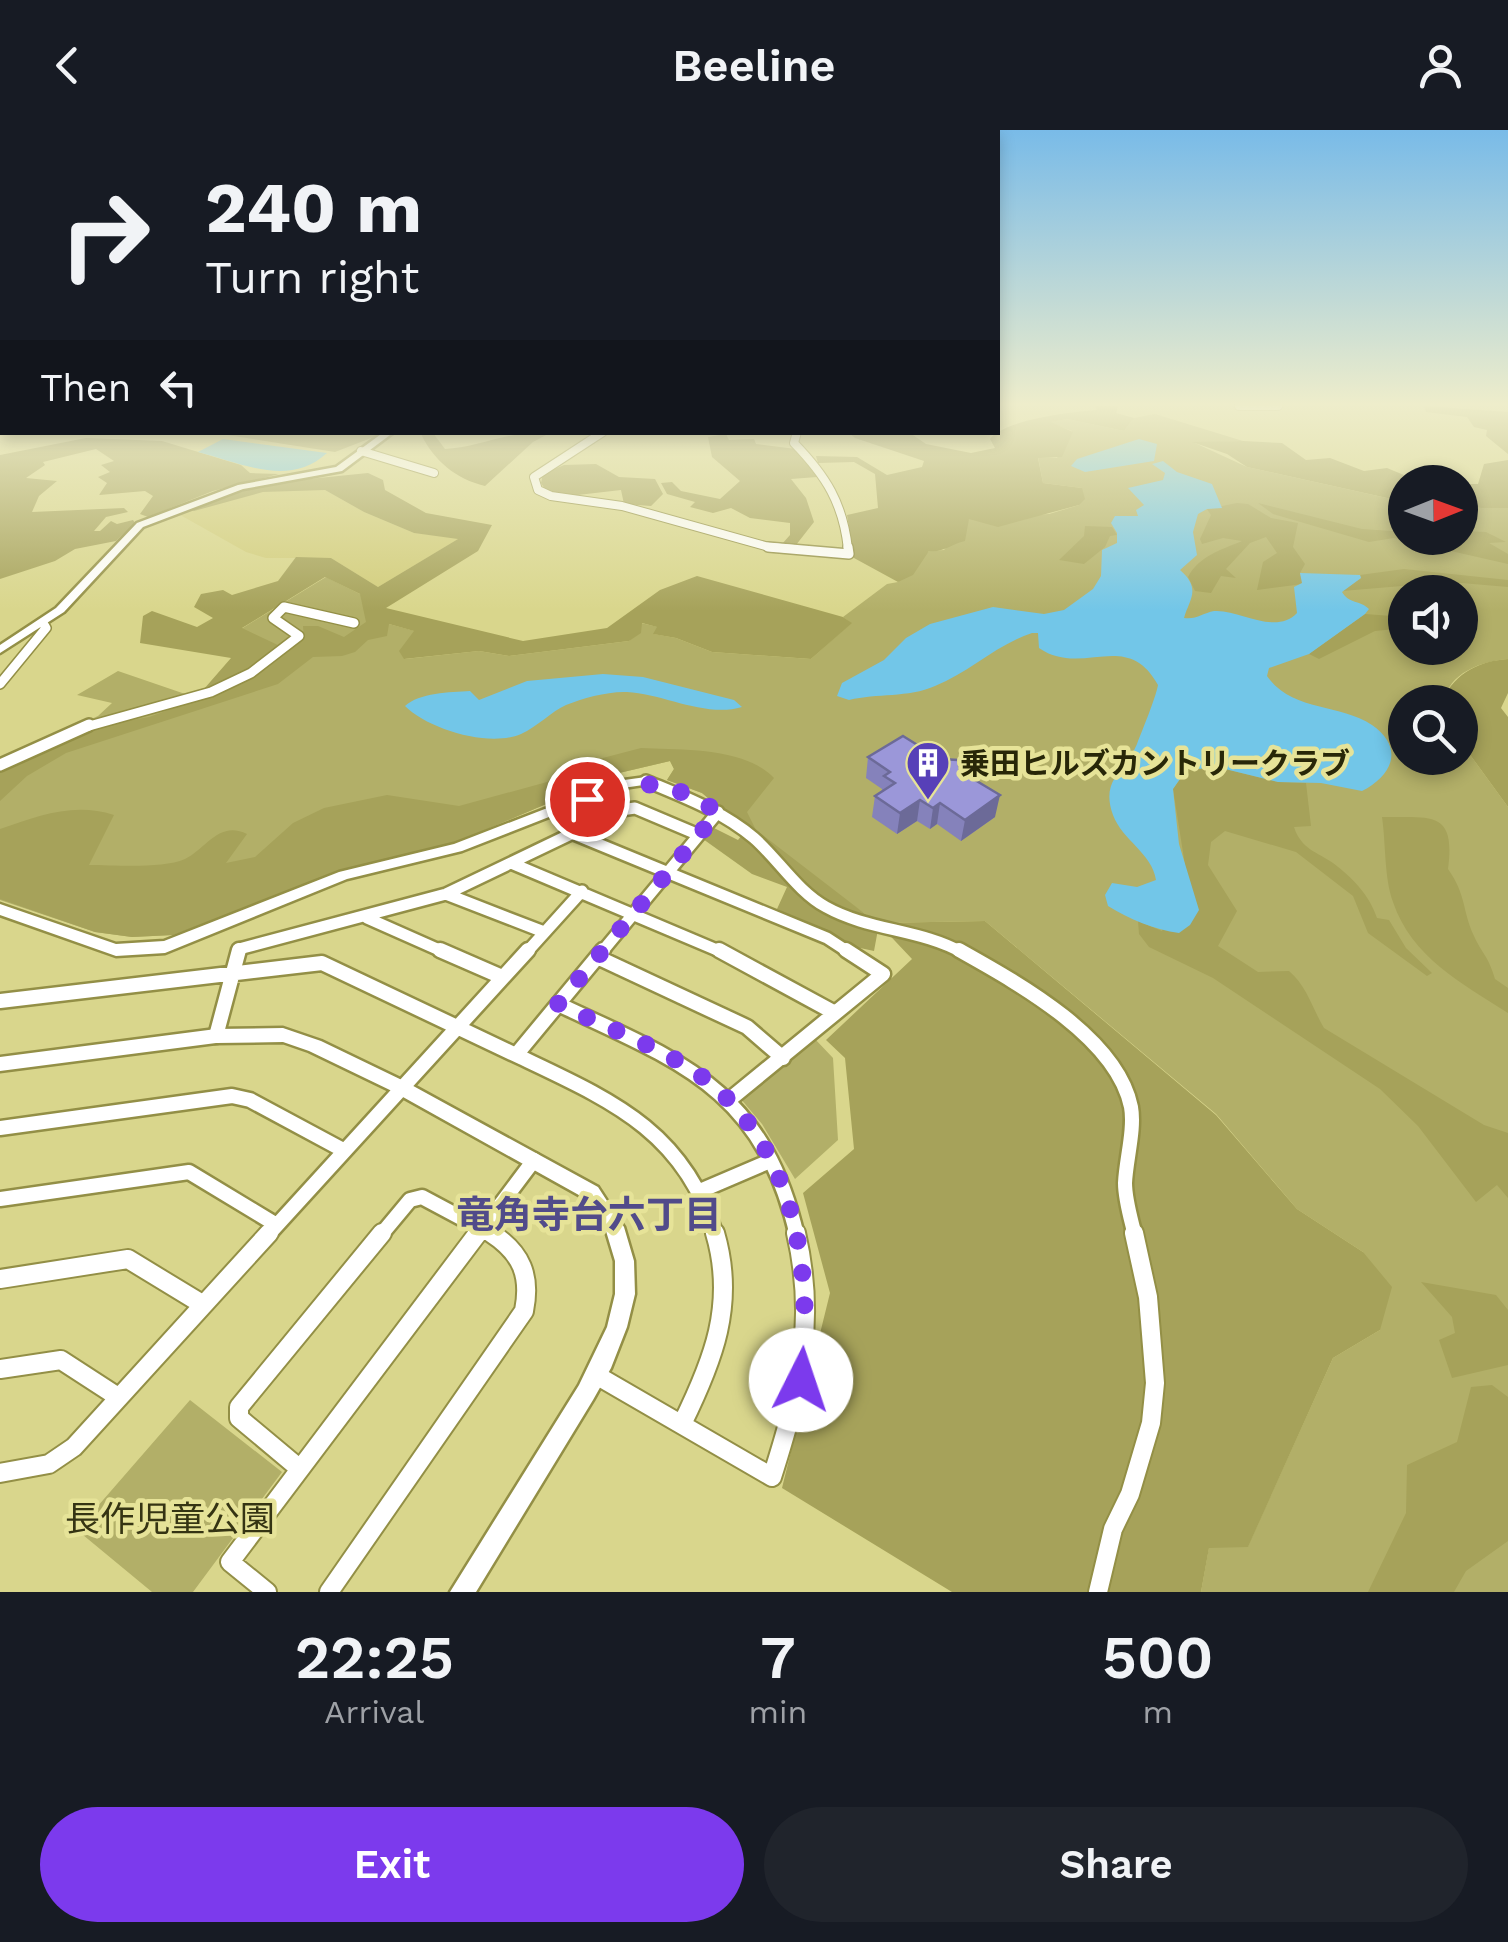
<!DOCTYPE html>
<meta charset="utf-8">
<style>
:root{--surface:#171b24;--page:#20242c;--text:#f1f3f6;--muted:#9ea1a6;--accent:#7c3aed}
body{margin:0;font-family:"Work Sans","Noto Sans JP",sans-serif;background:var(--page);color:var(--text);height:100vh;display:flex;flex-direction:column;font-size:38px;white-space:nowrap}
*{box-sizing:border-box;margin:0}
p{font-size:32px;color:var(--muted)}
.icon{flex:none;width:55px;height:55px;fill:none;stroke:currentColor;stroke-width:2;stroke-linecap:round;stroke-linejoin:round}
.map{position:relative;height:1462px;overflow:hidden}
.drawer{display:flex;flex-direction:column;background:var(--surface);flex:1}
.drawer>*{flex:none}
.banner{position:absolute;left:0px;top:0px;width:1000px;height:305px;box-shadow:0 5px 15px #0003;background:#171b24;color:var(--text);overflow:hidden}
.needle{width:65px;rotate:89deg}
.fabs{position:absolute;left:1388px;top:335px;display:grid;gap:20px}
.fabs a{display:grid;place-items:center;width:90px;height:90px;border-radius:50%;background:var(--surface);box-shadow:0 5px 15px #0003;font-size:50px}
.pin{position:absolute;display:grid;place-items:center;width:85px;height:85px;color:#fff;margin:-42px;border:5px solid #fff;border-radius:50%;box-shadow:0 2px 10px #0007}
.me{position:absolute;width:110px;margin:-55px;rotate:4deg;stroke-linejoin:round;filter:drop-shadow(0 0 8px #0008)}
.turn{display:flex;align-items:center;gap:35px;height:210px;padding:0 40px;font-size:45px}
.turn .icon{width:130px;height:130px;stroke-width:2.5}
.turn b{display:block;font-size:70px;line-height:85px}
.then{display:flex;align-items:center;height:95px;padding:0 40px;background:#0003;gap:20px;font-size:38px}
.eta{display:flex;justify-content:space-evenly;align-items:center;height:170px;text-align:center}
.eta b{font-size:60px;font-weight:600;line-height:70px}
.action{display:flex;gap:20px;margin-top:auto;padding:20px 40px}
.action a{flex:1;height:115px;border-radius:60px;background:var(--accent);color:#fff;font-size:40px;font-weight:600;line-height:115px;text-align:center}
.action a+a{background:var(--page);color:var(--text)}
header{display:flex;justify-content:space-between;align-items:center;height:130px;padding:0 40px;background:var(--surface);font-size:45px;font-weight:600}
.map>svg:first-child{display:block}
.built{fill:#d2cd7b}
.green{fill:#b2af68;fill-rule:evenodd}
.forest{fill:#a6a25a}
.water{fill:#72c6e8}
.lines{fill:none;stroke-linecap:round;stroke-linejoin:round}
.minor-far4-casing{stroke:#938f46;stroke-width:10}
.minor-far3-casing{stroke:#938f46;stroke-width:12}
.minor-far2-casing{stroke:#938f46;stroke-width:16}
.minor-far1-casing{stroke:#938f46;stroke-width:19}
.minor-casing{stroke:#938f46;stroke-width:22}
.tertiary-casing{stroke:#938f46;stroke-width:5}
.primary-casing{stroke:#ae7f8d;stroke-width:4}
.minor-far4{stroke:#fff;stroke-width:8}
.minor-far3{stroke:#fff;stroke-width:9}
.minor-far2{stroke:#fff;stroke-width:11}
.minor-far1{stroke:#fff;stroke-width:14}
.minor{stroke:#fff;stroke-width:18}
.tertiary{fill:#fff;fill-rule:evenodd}
.primary{fill:#facee6;fill-rule:evenodd}
.wall{fill:#8582bb}
.shaded-wall{fill:#6c6a98}
.building{fill:#9b97d9;stroke:#6c6a98;stroke-width:2.5}
.route{stroke:#7c3aed;stroke-width:18;stroke-dasharray:0 32.4}
.labels{text-anchor:middle;dominant-baseline:central;stroke-width:9;stroke-linejoin:round;paint-order:stroke}
.poi-label{font-size:30px;font-weight:bold;fill:#282708;stroke:#e6e398;text-anchor:start}
.near-park-label{font-size:35px;fill:#353413;stroke:#e6e398}
.near-neighbourhood-label{font-size:38px;font-weight:bold;fill:#514b8a;stroke:#e6e398}
</style>
<header><svg class="icon" aria-label="back" viewBox="0 0 24 24"><path d="M15 5l-7 7 7 7"/></svg>Beeline<svg class="icon" aria-label="person" viewBox="0 0 24 24"><circle cx="12" cy="8" r="4"/><path d="M4 21q1-7 8-7t8 7"/></svg></header>
<div class="map">
<svg width="1508" height="1462" viewBox="0 0 1508 1462">
<rect width="100%" height="100%" fill="#d9d68c"/>
<path class="built" d="M307 358 325 360 364 382 414 403 460 408 378 457 331 428H266L246 422 175 382 263 362Z"/>
<path class="green" d="M1155 284 1243 311 1195 313 1247 337 1405 372V408H1460V376L1508 378V529C1482 531 1448 543 1444 572H1405V628H1460V611L1508 677V1462H1201L1209 1417 1248 1416 1333 1228 1380 1200 1363 1122 1297 1079 1216 984 985 791 878 793 746 700 702 663 667 650 674 639 670 631 619 643 452 714 345 740 173 805 132 807 95 802 0 770V632L98 586 112 573 77 565 118 541 191 566 252 538 241 499 326 447 360 464 389 494 415 501 405 529 479 521 509 526 629 511 641 493 658 497 654 504 676 508 712 522 811 529 851 493 843 487 887 454 898 452 929 421 944 420 969 389 1049 384 1079 375 1082 358 1043 353 1038 327 1057 328 1072 301 1049 292 1067 289 1124 301 1134 288ZM1405 462H1460V518H1405Z
M815 909 833 928 838 1010 795 1049 762 994 740 968Z
M190 1270 282 1342 193 1462H152L77 1400Z"/>
<path class="forest" d="M1095 276H1118L1116 283 1134 288 1124 301 1067 289 1051 292 1073 302 1062 327 1038 328 1043 353 1082 358 1085 369 1079 375 998 397 969 389 965 411C951 414 943 423 929 421L913 445 898 452 854 428 847 385 878 378 875 344 854 332 818 333 816 326 857 327 887 345 922 337 924 331 855 308 849 303H910L926 314 971 323 995 318 990 309C1004 290 1070 282 1097 280Z
M1424 276 1508 282V324L1486 306 1487 300 1474 297 1467 287 1426 282Z
M215 303H384L335 322Z
M433 303 445 319C478 318 516 298 548 304L533 312 485 356C456 349 434 331 421 304Z
M726 304 729 310 754 309 756 314 796 319 817 347 791 349 806 368 814 392 796 415 782 414 790 405V393L750 388 731 378 713 383 690 377 695 372 667 364 661 353 672 352 681 361 720 369 740 351 712 327 708 307Z
M86 308 162 311 241 335 250 343 279 344 213 361 148 387 140 384 153 366 145 361 99 365 107 353 98 347 110 342 101 335 114 331 96 319 43 332 45 335 26 348 57 351 39 366 32 382 124 378 128 382 106 387 94 401H100L111 391 117 394 133 390 135 393 116 411 75 419 55 431 0 449V325Z
M1243 311 1282 313 1306 330 1330 328 1364 341 1387 338 1416 350 1405 352V372L1247 337 1227 324 1192 312Z
M1508 330V378H1481L1460 370V354H1478L1484 334Z
M596 334 619 347 655 349 663 364 651 376 624 374 621 360 569 366 546 361 541 353 543 344 564 335Z
M368 343 383 350 385 360 426 383 492 395 478 421 386 478 523 511 607 498 660 460 697 446 843 487 852 493 811 529 712 522 676 508 653 504 657 497 642 493 641 503 629 511 509 526 479 521 404 529 399 521 414 501 389 494 387 506 368 510 355 522 342 526 313 527 278 554 66 623 27 646 0 671V640L7 636 103 595 149 587 213 564 266 539 304 509 303 496H318L344 507 366 492 360 464 325 447 242 498 282 517 252 538 210 559H204L231 528 140 513 143 486 152 481 197 497 213 488 194 477 201 464 223 460 232 465 278 451 296 427 331 428 378 457 458 409 414 403 364 382 325 360 263 362 194 381 189 378 269 353Z
M1237 373 1248 374 1271 388 1298 393 1293 417 1305 434 1300 443 1303 454 1257 460 1263 432 1277 423 1266 407 1250 413 1226 439 1236 448 1221 446 1211 463 1195 461 1188 447C1199 426 1221 420 1242 411L1223 408 1202 414 1200 409 1211 385 1207 379Z
M1258 373 1362 399 1405 402V408H1460V401L1486 402 1506 412 1489 413 1508 424V434L1394 408 1369 412 1273 384Z
M1085 396 1112 397 1117 405 1110 406 1105 417 1084 434 1059 430 1084 406Z
M1404 439 1508 450V457L1450 452 1342 461 1361 448 1360 445Z
M1365 484 1405 487V498L1375 501 1319 529 1309 524Z
M1508 529V563L1501 578 1508 587V677L1460 611V572H1444L1443 569C1456 542 1480 531 1508 529Z
M641 618C681 620 745 617 774 648L747 682 756 700 877 793 985 791 1216 985 1297 1079 1363 1122 1392 1157 1380 1200 1333 1228 1248 1417 1209 1418 1201 1462H952L782 1358 830 1163 803 1063 854 1019 845 928 826 910 912 829 879 794 874 821 846 815 777 779 787 757 752 744 703 709 714 698 738 710 746 700 702 663 667 650 674 639 670 631 619 643 452 714 345 740 173 805 132 807 95 802 0 769V699C39 686 73 672 114 685L89 735C115 735 162 739 185 729 206 719 219 690 247 704L226 733 255 727 293 693 324 678 387 665 459 676 547 652 599 629Z
M1221 638 1278 652 1306 653 1311 696 1294 697C1301 719 1317 722 1333 733 1352 747 1370 766 1377 788L1389 790 1406 818 1432 843 1427 846 1368 803 1353 766 1296 722 1225 701 1211 712 1208 735 1237 781 1218 816 1258 842 1289 841C1307 856 1312 878 1324 898L1484 995 1508 1003V1068L1497 1055 1476 1072 1418 996 1380 959 1213 848 1149 817 1139 804 1138 791 1162 801 1185 735 1173 659 1187 639Z
M1382 687C1430 688 1456 679 1448 739 1467 766 1462 781 1474 806 1482 824 1488 825 1495 849L1508 858V883C1462 853 1412 828 1393 772 1384 747 1386 714 1382 687Z
M1421 1152 1496 1165 1508 1180V1235L1452 1248 1439 1210 1455 1203 1452 1187Z
M1492 1255 1508 1267V1411L1466 1441 1454 1462H1368L1406 1383 1407 1335 1457 1312 1471 1257Z"/>
<path class="water" d="M223 309 327 323C289 358 242 333 198 322Z
M1139 309 1157 314 1154 331 1085 342 1071 336 1077 329Z
M1163 331 1177 342 1212 354 1222 378 1207 379 1198 384 1193 402 1197 425 1180 440C1202 459 1189 470 1184 488 1196 490 1203 483 1214 481 1240 479 1275 506 1297 483L1294 457 1302 453 1300 443 1360 445 1361 448 1342 462C1349 474 1360 470 1369 479L1365 484 1309 524 1269 538 1267 546C1292 582 1339 573 1372 595 1405 618 1392 646 1362 661L1321 653 1278 652 1221 638 1187 639 1173 659 1179 714 1199 780 1190 795 1179 803C1155 800 1129 789 1108 776L1105 765 1112 753 1137 757 1156 750C1152 723 1122 710 1113 685 1100 649 1125 642 1137 614 1143 598 1155 570 1158 555 1127 498 1082 548 1039 518L1038 503H1032C996 515 970 542 935 556 908 568 877 563 849 570L837 566 842 553 884 530 906 508 930 494 993 477 1044 484 1064 480 1093 459 1101 446 1102 420 1117 413V403L1111 393 1115 386H1138L1136 380 1144 375 1128 358 1163 350 1165 343 1152 334Z
M603 544 643 547 734 570 742 577C706 588 664 564 627 562 609 561 583 568 566 575 552 581 537 597 521 604 489 618 428 599 405 576 419 563 450 562 470 561L479 570 527 551Z"/>
<g class="lines">
<defs>
<path id="minor-far4" d="M1239 276H1278
M603 302 534 347 538 360 551 366 622 376 769 417 794 419
M797 302 794 313C826 346 843 373 848 419
M361 321 434 343"/>
<path id="minor-far3" d="M768 417 849 424 848 417
M0 554 46 498 43 493
M82 598 211 562 251 543 299 506 273 488 284 477 354 493"/>
<path id="minor-far2" d="M0 635 89 595
M646 651C684 667 722 681 754 708 778 729 798 762 826 777 869 801 921 799 963 823
M574 704 827 808 850 823
M511 733 724 823
M446 764 544 802
M367 788 446 823
M238 823 239 819 446 764 621 680 635 678 699 705
M526 823 582 761
M601 823 718 682"/>
<path id="minor-far1" d="M440 820 502 847
M719 820 835 883
M959 820C1016 852 1117 907 1131 977 1135 999 1126 1030 1125 1053 1125 1070 1131 1089 1135 1106
M597 827 747 897 783 928
M0 871 322 833 516 925 603 820
M558 874C682 932 763 959 797 1106
M216 906 239 820
M516 925C608 969 684 999 716 1106
M729 970 883 844 846 820
M0 998 232 966 250 970 343 1020
M700 1061 770 1031
M0 1069 189 1042 275 1094
M267 1106 528 820
M380 1106 410 1070 422 1067 495 1106
M477 1106 534 1030"/>
<path id="minor" d="M0 1149 128 1129 202 1174
M0 1239 61 1230 118 1267
M596 1245 772 1347C799 1262 817 1193 796 1103
M682 1294C713 1231 736 1174 715 1103
M300 1339 239 1288V1277L382 1103
M0 1343 49 1334 74 1317 269 1103
M267 1462 230 1432 478 1103
M329 1462 524 1181C531 1146 522 1123 491 1103
M1098 1462 1113 1399 1130 1364 1151 1293 1155 1253 1148 1167 1134 1103"/>
<path id="tertiary" d="M384 302H394L342 341 243 359 143 397 64 482 0 523V515L56 478 137 393 238 355 336 337Z
M646 647 650 648 652 651 650 654 623 658 462 721 347 749 165 823 116 826 0 785V774L116 814 164 811 339 742 454 714 617 651Z
M283 898 321 911 406 952 598 1057 624 1097 634 1131 635 1164 627 1197 611 1238 593 1270 476 1462H450L579 1255 607 1197 615 1164V1131L606 1101 586 1069 394 962 309 921 283 912 216 913 0 941V927L216 899Z"/>
<path id="primary" d="M2 294V300L0 301V295Z"/>
</defs>
<use href="#minor-far4" class="minor-far4-casing"/>
<use href="#minor-far3" class="minor-far3-casing"/>
<use href="#minor-far2" class="minor-far2-casing"/>
<use href="#minor-far1" class="minor-far1-casing"/>
<use href="#minor" class="minor-casing"/>
<use href="#tertiary" class="tertiary-casing"/>
<use href="#primary" class="primary-casing"/>
<use href="#minor-far4" class="minor-far4"/>
<use href="#minor-far3" class="minor-far3"/>
<use href="#minor-far2" class="minor-far2"/>
<use href="#minor-far1" class="minor-far1"/>
<use href="#minor" class="minor"/>
<use href="#tertiary" class="tertiary"/>
<use href="#primary" class="primary"/>
</g>
<path class="wall" d="M868 627 960 641 995 687 961 711 937 694 930 699 917 691 897 704 872 687 875 666 882 662V659L866 648Z"/>
<path class="shaded-wall" d="M1000 665 995 687 961 711 965 690Z
M920 670 917 691 897 704 900 683Z
M940 673 937 694 930 699 933 678Z"/>
<path class="building" d="M903 606 940 629 958 630 960 641 1000 665 965 690 940 673 933 678 920 670 900 683 875 666 895 653 884 646 890 642 868 627Z"/>
<linearGradient id="sky" x2="0" y2="1"><stop stop-color="#79bbe8"/><stop offset="0.57" stop-color="#eeedcb"/><stop offset="1" stop-color="#eeedcb" stop-opacity="0"/></linearGradient>
<rect width="1508" height="481" fill="url(#sky)"/>
<g class="lines">
<path class="route" d="M587 669C640 646 668 650 718 682L558 874C601 895 663 918 701 946 795 1015 814 1141 801 1250"/>
</g>
<defs>
<symbol id="building-pin" viewBox="-11 -11 22 30"><path d="M0 17L-7.5 6A9.5 9.5 0 1 1 7.5 6Z" fill="#5740b8" stroke="#e6e398"/><path d="M-4-6H4V6H1V3H-1V6H-4ZM-2.5-4.3h1.7v1.8h-1.7ZM.8-4.3h1.7v1.8H.8ZM-2.5-1h1.7V.8h-1.7ZM.8-1h1.7V.8H.8Z" fill="#fff"/></symbol>
</defs>
<g fill-rule="evenodd">
<use href="#building-pin" x="903" y="608" width="50" height="68"/>
</g>
<g class="labels">
<g class="poi-label">
<text x="960" y="633">乗田ヒルズカントリークラブ</text>
</g>
<g class="near-park-label">
<text x="170" y="1389">長作児童公園</text>
</g>
<g class="near-neighbourhood-label">
<text x="589" y="1085">竜角寺台六丁目</text>
</g>
</g>
</svg>
<div class="fabs">
<a><svg class="needle" viewBox="-14 -14 28 28"><path d="M0-13l5 13h-10z" fill="#e53935"/><path d="M0 13l5-13h-10z" fill="#9ea1a6"/></svg></a>
<a><svg class="icon" aria-label="sound" viewBox="0 0 24 24"><path d="M4 9h4l5-4v14l-5-4H4zM17 9q2 3 0 6"/></svg></a>
<a><svg class="icon" aria-label="search" viewBox="0 0 24 24"><circle cx="10" cy="10" r="6"/><path d="M15 15l6 6"/></svg></a>
</div>
<div class="pin" style="left:587px;top:669px;background:#d93025"><svg class="icon" aria-label="arrive" viewBox="0 0 24 24"><path d="M6 21V4h12l-3 4 3 4H6"/></svg></div>
<svg class="me" style="left:801px;top:1250px" viewBox="-20 -20 40 40"><circle r="19" fill="#fff"/><path d="M0-13L10 11 0 6-10 11z" fill="#7c3aed"/></svg>
<div class="banner">
<div class="turn"><svg class="icon" aria-label="right" viewBox="0 0 24 24"><path d="M7 20v-9h11M14 6l5 5-5 5"/></svg><div><b>240 m</b>Turn right</div></div>
<div class="then">Then<svg class="icon" aria-label="left" viewBox="0 0 24 24"><path d="M17 20v-9H6M10 6l-5 5 5 5"/></svg></div>
</div>
</div>
<section class="drawer">
<div class="eta">
<div><b>22:25</b><p>Arrival</p></div>
<div><b>7</b><p>min</p></div>
<div><b>500</b><p>m</p></div>
</div>
<div class="action"><a>Exit</a><a>Share</a></div>
</section>
